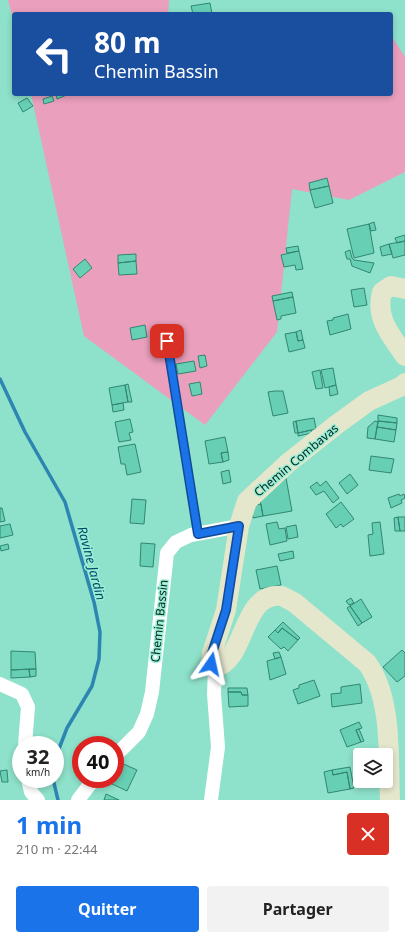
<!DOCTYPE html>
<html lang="fr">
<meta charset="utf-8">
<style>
:root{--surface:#fff;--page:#f2f2f2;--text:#222;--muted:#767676;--accent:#1a73e8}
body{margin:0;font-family:"Noto Sans",sans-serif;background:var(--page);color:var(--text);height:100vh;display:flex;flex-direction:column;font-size:15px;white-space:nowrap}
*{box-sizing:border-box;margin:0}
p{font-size:13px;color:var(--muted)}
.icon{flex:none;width:22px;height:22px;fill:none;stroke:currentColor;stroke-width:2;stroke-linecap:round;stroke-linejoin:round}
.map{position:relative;height:800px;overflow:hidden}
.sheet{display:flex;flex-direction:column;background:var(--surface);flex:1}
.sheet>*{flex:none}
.banner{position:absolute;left:12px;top:12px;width:381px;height:84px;border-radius:4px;box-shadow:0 2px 6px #0003;background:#1a4fa0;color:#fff;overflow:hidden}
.buttons{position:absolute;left:353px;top:748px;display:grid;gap:8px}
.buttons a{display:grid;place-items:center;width:40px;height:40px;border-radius:4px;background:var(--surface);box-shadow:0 2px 6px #0003;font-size:20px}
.speed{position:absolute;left:12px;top:736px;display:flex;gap:8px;font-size:20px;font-weight:700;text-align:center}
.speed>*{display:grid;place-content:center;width:52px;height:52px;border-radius:50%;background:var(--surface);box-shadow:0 2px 6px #0003;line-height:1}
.speed small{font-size:10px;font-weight:400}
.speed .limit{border:6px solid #d22;background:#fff;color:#111}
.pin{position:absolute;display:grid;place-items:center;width:34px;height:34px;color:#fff;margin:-17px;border-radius:8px;box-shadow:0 2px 6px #0006}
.me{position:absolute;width:44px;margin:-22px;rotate:11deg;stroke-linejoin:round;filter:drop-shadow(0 0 3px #0008)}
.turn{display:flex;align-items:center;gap:14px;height:84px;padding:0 16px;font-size:18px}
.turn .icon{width:52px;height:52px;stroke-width:2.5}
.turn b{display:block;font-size:28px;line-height:34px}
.round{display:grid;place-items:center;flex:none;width:42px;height:42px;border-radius:4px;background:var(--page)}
.headline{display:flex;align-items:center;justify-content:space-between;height:68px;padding:0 16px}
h1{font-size:24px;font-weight:700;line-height:30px;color:var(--accent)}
.cta{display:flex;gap:8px;margin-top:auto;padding:8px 16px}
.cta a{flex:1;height:46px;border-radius:4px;background:var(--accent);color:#fff;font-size:16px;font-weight:700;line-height:46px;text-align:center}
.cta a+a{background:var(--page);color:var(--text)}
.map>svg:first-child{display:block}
.green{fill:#ea9fbc}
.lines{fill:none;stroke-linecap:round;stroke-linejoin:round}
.stream{stroke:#2d85b1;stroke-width:3.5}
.building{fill:#67cfb4;stroke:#318773}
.lane{stroke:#fff;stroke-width:7}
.street{stroke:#fff;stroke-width:14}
.secondary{stroke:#e4e7cb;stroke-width:20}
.route-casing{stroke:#114b97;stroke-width:10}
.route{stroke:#1a73e8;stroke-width:7}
.labels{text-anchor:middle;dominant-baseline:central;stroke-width:3;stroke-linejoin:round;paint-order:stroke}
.street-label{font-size:12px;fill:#00221a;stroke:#9beed6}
.water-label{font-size:13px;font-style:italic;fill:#014b69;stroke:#9beed6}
</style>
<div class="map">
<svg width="405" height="800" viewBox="0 0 405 800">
<rect width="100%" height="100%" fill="#8ee1ca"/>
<path class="green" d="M8 0H169L168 14H14V23Z
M391 35 405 57V172L349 200 292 189 277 332 205 425 84 336 31 94H391Z"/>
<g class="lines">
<path class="stream" d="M0 379 25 432 65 502 94 602 100 632 99 659 92 686 67 728 55 759
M53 779 58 800"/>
</g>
<path class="building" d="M210 3 212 14H193L191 6Z
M56 94H69L57 99Z
M52 96 54 101 44 104 43 99Z
M27 98 33 106 23 112 18 103Z
M327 178 329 186 310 190 309 183Z
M329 186 333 203 315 208 310 190Z
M374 222 376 230 371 231 369 224Z
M369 224 374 253 354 258 347 229Z
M405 235V241L397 243 395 238Z
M405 241V255L393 258 389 244Z
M389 244 392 254 382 256 380 247Z
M298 246 299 251 287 253 286 248Z
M350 250 352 258 354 260 374 263 370 273 352 266 350 259H347L345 252Z
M299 251 303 269 296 270 295 265 284 267 281 255Z
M136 254V261L118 263V255Z
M85 259 92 268 80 278 73 269Z
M136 261 137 274 119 275 118 263Z
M364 288 367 305 354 307 351 290Z
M292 292 293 297 273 301 272 296Z
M293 297 296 313 281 316V319L277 320 273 301Z
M348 314 351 329 330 335 327 321 333 320V318Z
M145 325 147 337 132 340 130 328Z
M301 330 303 340 298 341 296 332Z
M296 332 298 341 303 340 305 348 289 352 285 334Z
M205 355 207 366 200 368 198 356Z
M194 361 196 371 178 374 176 364Z
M333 368 336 385 325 388 321 370Z
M320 370 323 388 316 389 312 372Z
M200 382 202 394 192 396 189 384Z
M128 384 132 402H128L125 385Z
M125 385 128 402 112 405 109 388Z
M336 385 338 394 330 396 329 387Z
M275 391H283L288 413 273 416 268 392Z
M123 403 124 410 113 412 112 405Z
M378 415 397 418V423L378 421Z
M314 418 316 429 298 433 296 421Z
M130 419 133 432 129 433 131 440 119 442 115 422Z
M296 421 298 433H295L293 422Z
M375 421 378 422 375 439 367 438 368 427Z
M378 421 397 423 396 430 377 427Z
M377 427 396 430 394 442 375 439Z
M311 430 312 433 298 436V433Z
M225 437 228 452 221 453 223 462 209 464 205 441Z
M135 444 141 472 127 475 125 464H121L118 447Z
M228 452 229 460 223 462 221 453Z
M371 456 394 459 391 473 369 470Z
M229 470 231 482 223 484 221 472Z
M350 474 358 485 347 494 339 483Z
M286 478 292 511 263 516 260 500Z
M326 481 339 498 333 503 324 491 316 495 310 487 317 482 320 486Z
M399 494 400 496 404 494 405 498 401 500 402 503 391 508 388 498Z
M132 499 146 500 144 524 130 523Z
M341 502 354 519 343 527 341 524 336 528 326 514Z
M261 504 263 516 253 518 251 506Z
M0 508H2L5 521 0 522Z
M398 517 400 531H395L394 518Z
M398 517H405V531H400Z
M277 522 279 529 285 528 287 541 270 545 266 524Z
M380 522 384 554 370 556 368 535 373 534 372 523Z
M10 524 13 535 0 538V526Z
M296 525 298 537 288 539 286 527Z
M141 543 155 544 153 567 140 566Z
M8 544 9 549 1 551 0 546Z
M293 551 294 558 280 561 278 554Z
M277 566 281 585 260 589 256 570Z
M351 598 354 603 349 605 346 601Z
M361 599 372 617 362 623 350 606Z
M350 606 362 623 358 626 347 608Z
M283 622 300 638 298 640 282 628 278 633 275 630Z
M282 628 298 640 288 651 284 647 281 649 268 637 275 630 278 633Z
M402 650 405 653V676L397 682 383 667Z
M11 651 35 652 36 669 11 670Z
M279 652 281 657 275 659 273 653Z
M281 657 286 674 270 680 267 661Z
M29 669H36V676L30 677Z
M29 669 30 677 11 678V670Z
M314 680 320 696 298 704 293 690 299 688V685Z
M360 684 362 703 332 707 331 694 341 693V687Z
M228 688H247L248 695H242L241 692H228Z
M228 692H241L242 695H248V706L229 707Z
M359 722 362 728 356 730 361 742 347 747 340 730Z
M359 729 364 741 361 742 356 730Z
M119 762 137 770 127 791 110 783 111 779H115V771Z
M350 767 354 788 350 789 347 772 333 775 332 770Z
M7 770 8 782H2L0 771Z
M332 770 333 775 347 772 350 789 328 793 324 772Z
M106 794 119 800H104Z"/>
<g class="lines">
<path class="lane" d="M167 341 198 534"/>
<path class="street" d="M0 684 22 694 28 707 25 745
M115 756 139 732 147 714 152 692 167 553 176 542 191 535 239 526
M28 779 31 792 38 800
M78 800 94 779
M211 800 218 747 214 694 215 667"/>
<path class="secondary" d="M405 289 391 286 382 292C375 319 391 335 405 356
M390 800C388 757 393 699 367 663L295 603C291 601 285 597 281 596 241 592 246 662 215 667L211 664 212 653 226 610 239 526 247 501 288 463 336 425 369 401 402 386 405 383"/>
</g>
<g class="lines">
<defs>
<path id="route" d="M167 341 198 534 239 526 226 610 212 653 211 664"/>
</defs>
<use href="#route" class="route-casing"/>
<use href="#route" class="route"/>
</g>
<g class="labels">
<g class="street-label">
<text transform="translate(296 460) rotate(-40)">Chemin Combavas</text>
<text transform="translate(159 621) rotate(-84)">Chemin Bassin</text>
</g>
<g class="water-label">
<text transform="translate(92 563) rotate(75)">Ravine Jardin</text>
</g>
</g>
</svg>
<div class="buttons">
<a><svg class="icon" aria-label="layers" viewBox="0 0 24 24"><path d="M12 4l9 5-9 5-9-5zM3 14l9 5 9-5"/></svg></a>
</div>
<div class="speed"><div>32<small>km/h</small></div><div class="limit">40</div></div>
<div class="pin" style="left:167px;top:341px;background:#d93025"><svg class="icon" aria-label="arrive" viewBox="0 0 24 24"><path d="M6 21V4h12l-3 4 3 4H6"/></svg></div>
<svg class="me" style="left:211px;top:664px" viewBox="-20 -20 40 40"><path d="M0-17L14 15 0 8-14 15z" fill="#1a73e8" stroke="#fff" stroke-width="4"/></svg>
<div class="banner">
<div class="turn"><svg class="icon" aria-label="left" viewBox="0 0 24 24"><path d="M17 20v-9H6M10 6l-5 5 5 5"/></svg><div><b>80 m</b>Chemin Bassin</div></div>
</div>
</div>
<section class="sheet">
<div class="headline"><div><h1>1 min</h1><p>210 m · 22:44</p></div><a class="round" style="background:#d93025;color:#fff"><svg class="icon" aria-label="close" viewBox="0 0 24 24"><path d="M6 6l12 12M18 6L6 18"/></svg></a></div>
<div class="cta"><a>Quitter</a><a>Partager</a></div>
</section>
